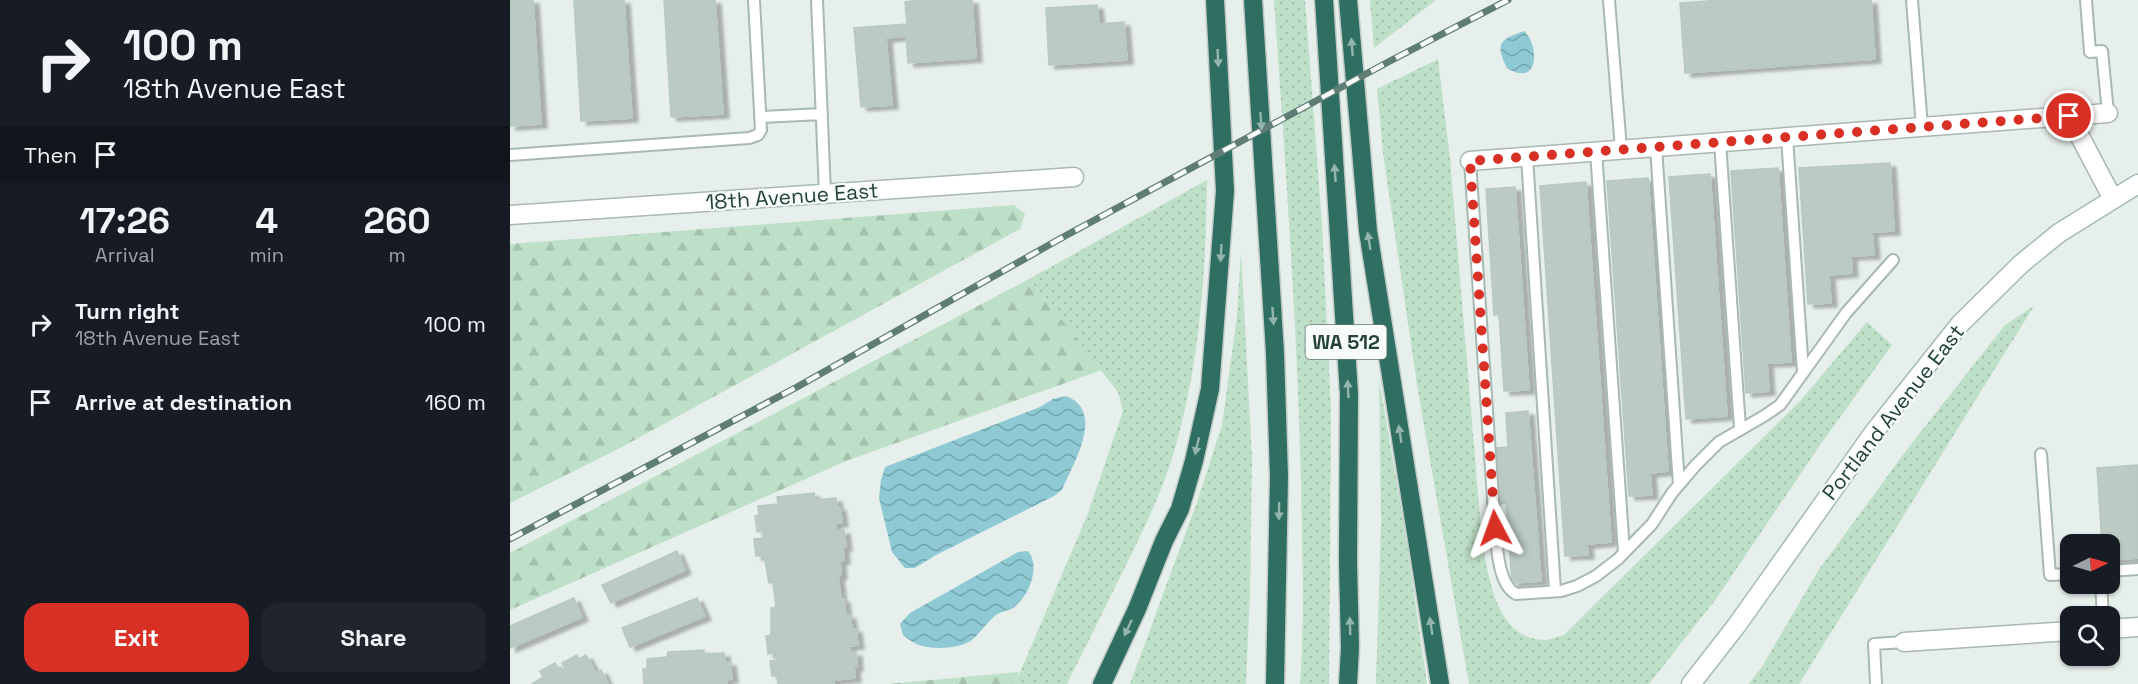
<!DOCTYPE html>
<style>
:root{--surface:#171b24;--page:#20242c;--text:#f1f3f6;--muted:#9ea1a6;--accent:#d93025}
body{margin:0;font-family:"Space Grotesk",sans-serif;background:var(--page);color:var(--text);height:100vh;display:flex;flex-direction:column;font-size:22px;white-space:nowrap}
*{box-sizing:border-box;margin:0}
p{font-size:20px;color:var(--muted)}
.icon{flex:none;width:33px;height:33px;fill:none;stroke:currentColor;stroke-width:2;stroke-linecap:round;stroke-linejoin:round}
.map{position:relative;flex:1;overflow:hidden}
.drawer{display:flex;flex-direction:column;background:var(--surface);width:510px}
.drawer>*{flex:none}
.banner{background:#171b24;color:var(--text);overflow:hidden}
.needle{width:39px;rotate:85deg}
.controls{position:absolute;left:1550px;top:534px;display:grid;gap:12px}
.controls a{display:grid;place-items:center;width:60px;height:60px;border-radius:12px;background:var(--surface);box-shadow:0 2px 4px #0004;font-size:30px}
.pin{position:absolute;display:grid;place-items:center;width:51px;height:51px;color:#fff;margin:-26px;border:3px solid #fff;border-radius:50%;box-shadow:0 2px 6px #0007}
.me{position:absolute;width:66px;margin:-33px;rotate:356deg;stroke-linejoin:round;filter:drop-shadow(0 0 4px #0008)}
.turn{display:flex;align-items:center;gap:21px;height:126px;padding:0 24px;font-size:27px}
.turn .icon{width:78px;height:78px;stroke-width:2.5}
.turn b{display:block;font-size:42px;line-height:51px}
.then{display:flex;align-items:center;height:57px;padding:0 24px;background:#0003;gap:12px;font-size:22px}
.eta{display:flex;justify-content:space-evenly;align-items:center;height:102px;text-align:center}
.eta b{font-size:36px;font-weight:600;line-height:42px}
.button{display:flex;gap:12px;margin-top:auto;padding:12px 24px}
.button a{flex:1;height:69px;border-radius:18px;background:var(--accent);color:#fff;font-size:24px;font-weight:600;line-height:69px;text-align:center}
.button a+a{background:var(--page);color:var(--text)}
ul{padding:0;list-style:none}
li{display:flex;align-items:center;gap:18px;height:78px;padding:0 24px}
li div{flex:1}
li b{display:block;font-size:22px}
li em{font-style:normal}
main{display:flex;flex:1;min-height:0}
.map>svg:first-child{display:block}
.grass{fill:url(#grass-dots)}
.forest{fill:url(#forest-firs)}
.water{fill:url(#water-waves)}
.building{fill:#bbcac4;stroke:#b8c9c2;stroke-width:1.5;filter:url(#shadow)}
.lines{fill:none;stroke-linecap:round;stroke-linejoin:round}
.lane-casing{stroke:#a8b8b2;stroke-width:14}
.street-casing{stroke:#a8b8b2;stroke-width:21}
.secondary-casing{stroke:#a4bbb3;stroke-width:21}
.highway-casing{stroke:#c2cac8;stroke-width:21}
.lane{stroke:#fff;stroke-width:10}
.street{stroke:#fff;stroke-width:18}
.secondary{stroke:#fff;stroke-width:18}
.highway{stroke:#2f6f62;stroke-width:18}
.rail-casing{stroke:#5f7d75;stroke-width:7}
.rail{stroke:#f7fbf9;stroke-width:4.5;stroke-dasharray:14;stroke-linecap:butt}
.oneway{fill:#93b5ae}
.route{stroke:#d93025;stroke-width:10;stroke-dasharray:0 18}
.labels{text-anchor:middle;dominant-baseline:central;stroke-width:4.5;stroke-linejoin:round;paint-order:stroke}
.shield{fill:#f7fbf9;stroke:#637a73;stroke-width:1.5}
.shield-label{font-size:20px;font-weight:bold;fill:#24423a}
.street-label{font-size:21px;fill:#24423a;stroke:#f7fbf9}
</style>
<main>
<section class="drawer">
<div class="banner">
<div class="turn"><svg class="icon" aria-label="right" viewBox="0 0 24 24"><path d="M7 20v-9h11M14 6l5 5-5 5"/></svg><div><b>100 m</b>18th Avenue East</div></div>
<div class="then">Then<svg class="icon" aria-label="arrive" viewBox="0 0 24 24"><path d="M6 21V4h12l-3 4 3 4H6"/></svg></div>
</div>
<div class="eta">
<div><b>17:26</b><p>Arrival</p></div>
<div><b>4</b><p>min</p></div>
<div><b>260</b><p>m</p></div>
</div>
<ul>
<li><svg class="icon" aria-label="right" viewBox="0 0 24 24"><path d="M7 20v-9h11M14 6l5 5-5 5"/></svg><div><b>Turn right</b><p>18th Avenue East</p></div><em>100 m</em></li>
<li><svg class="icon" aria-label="arrive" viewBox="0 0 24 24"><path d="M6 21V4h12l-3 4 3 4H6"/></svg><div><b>Arrive at destination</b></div><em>160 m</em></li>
</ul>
<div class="button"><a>Exit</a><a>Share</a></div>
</section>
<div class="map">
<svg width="1628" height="684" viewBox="0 0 1628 684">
<defs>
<pattern id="grass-dots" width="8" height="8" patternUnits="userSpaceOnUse" patternTransform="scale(1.5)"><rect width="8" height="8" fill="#bfe0c8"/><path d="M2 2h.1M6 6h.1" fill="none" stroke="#a4c1ad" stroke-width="1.8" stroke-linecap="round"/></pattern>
<pattern id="forest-firs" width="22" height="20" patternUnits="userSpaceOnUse" patternTransform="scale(1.5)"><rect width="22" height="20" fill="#bfe0c8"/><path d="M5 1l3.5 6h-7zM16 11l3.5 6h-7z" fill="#a4c1ad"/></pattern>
<pattern id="water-waves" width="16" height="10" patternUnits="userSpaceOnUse" patternTransform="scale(1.5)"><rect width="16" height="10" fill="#8ec9d4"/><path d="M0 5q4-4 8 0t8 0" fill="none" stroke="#74a5ad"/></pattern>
<filter id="shadow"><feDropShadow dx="6" dy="4" stdDeviation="1.5" flood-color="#0004"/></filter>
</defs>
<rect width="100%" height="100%" fill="#e6efeb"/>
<path class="grass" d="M764 0H795L812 224 821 410 819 684H790C795 617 792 548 791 480 787 320 775 160 764 0Z
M860 0H926L864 48Z
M928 59 940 159 972 541C979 578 986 640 1035 640 1041 640 1048 636 1054 635L1291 400 1357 322 1382 345 1310 445 1206 599 1139 684H959L908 391 873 153 867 89Z
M697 180C696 271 690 364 664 452 652 492 633 531 614 569 595 608 576 646 557 684H505L577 516 613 411 608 392 519 279Z
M731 252 742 458 740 593 736 684H620L687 502 712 425 727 316Z
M1524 306 1289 684H1239L1253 665 1308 571 1398 448 1495 325Z
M869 380 895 530 917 684H866L871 521Z"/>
<path class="forest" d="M504 205 515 214 510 229 110 448 0 503V244Z
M519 279 592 370 336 461 0 610V553Z
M509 672 505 684H378Z"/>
<path class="water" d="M1014 31C1030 46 1029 88 997 68 985 43 989 40 1014 31Z
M556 396C596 411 563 464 552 490L544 496 426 555 405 568H395L382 552 369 498 371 480 375 467 530 407 543 399Z
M518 551C531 566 519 597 503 608 497 611 490 612 486 615 477 622 471 632 463 639 451 649 423 650 409 645 403 643 398 639 393 635L390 624 400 613 508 552Z"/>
<path class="building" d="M0 0H23L31 124 0 126Z
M64 0H114L122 118 71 121Z
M154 0H205L213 114 161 117Z
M409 0H462L466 58 398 63 396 36 376 38 382 105 351 107 344 28 397 24 395 2Z
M1212 0H1361L1365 59 1175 73 1170 3Z
M587 5 589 24 614 22 617 60 539 65 536 8Z
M1380 163 1384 231 1362 232 1364 255 1341 256 1342 273 1319 275 1321 303 1298 304 1289 168Z
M1268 168 1281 362 1257 363 1259 391 1236 393 1221 171Z
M1200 174 1217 416 1176 419 1159 177Z
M1138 178 1158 471 1140 473 1142 495 1119 496 1097 181Z
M1076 182 1101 542 1077 544 1078 555 1055 556 1030 186Z
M1005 187 1019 390 994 391 989 314 984 315 976 189Z
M1018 411 1031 581 1002 583 996 503 991 504 987 448 998 447 996 413Z
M1628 465V558L1599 560V544H1592L1587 468Z
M304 493 305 500 326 498 327 507H330L332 523H325L326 531 334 530 336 547H333L334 560 330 561 331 575 328 576 331 599H334L336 616 340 615 342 629H346L348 645 339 646 340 653 346 652 347 667H344L345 678 324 680V684H268L267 676H262L260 661 267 660 266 653 258 654 256 636 261 635V608L266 607 263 582 259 583 254 555 246 556 244 539 254 538 253 531 247 532 245 516 249 515 248 506 268 504 267 497Z
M167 551 175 570 101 603 92 585Z
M64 598 72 617 0 648V626Z
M187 598 195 616 120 647 112 628Z
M194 650V654L214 653 215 663 220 662 222 679 216 680 217 684H134L133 669H137V659L157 657 158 652Z
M67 655 69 659 76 655 86 673 91 670 98 684H22L33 677 30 671 45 663 49 671 55 668 52 663Z"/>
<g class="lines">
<defs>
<path id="lane" d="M307 0 315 194
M1099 0 1111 149
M1402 0 1412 127
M1576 0 1580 52 1592 51 1598 113
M250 117 312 114
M1277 137 1293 372
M1210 142 1230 428
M1146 147 1169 485
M1086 151 1114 552
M0 155 239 138 248 135 251 130 244 0
M1017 157 1045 591
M960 161 985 528C987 546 988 585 1006 594L1051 591 1067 586 1086 576 1108 559 1142 524 1162 493 1185 466 1209 442 1254 416 1270 405 1336 313 1383 260
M1531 454 1540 575 1560 574
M1599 571 1628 569
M1591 584 1593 616
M1366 684 1364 644 1394 642"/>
<path id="street" d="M1559 116 1603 199
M960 161 1598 113
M0 215 564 177
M1599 629 1628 627
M1394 642 1560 631"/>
<path id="secondary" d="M1181 684 1227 625 1364 432 1450 324 1511 264 1549 233 1628 184"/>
<path id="highway" d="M743 0 765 353 769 477 765 684
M814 0 839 394 838 562 840 648 838 684
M838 0 858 231 930 684
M592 684 627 609 654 541 670 509 684 461 700 389 715 191 705 0"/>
</defs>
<use href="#lane" class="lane-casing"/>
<use href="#street" class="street-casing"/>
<use href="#secondary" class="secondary-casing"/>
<use href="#highway" class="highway-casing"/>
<use href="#lane" class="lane"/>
<use href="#street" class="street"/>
<use href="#secondary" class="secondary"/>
<use href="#highway" class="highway"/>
<defs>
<path id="rail" d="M0 539 287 387 555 236 880 61 998 0"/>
</defs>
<use href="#rail" class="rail-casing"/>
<use href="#rail" class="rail"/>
</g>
<defs><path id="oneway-solid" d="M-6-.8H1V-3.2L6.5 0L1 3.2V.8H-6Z" transform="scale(1.5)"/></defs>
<g class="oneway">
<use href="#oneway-solid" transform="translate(842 47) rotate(-95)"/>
<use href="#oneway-solid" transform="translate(708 58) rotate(87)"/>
<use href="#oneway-solid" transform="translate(751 121) rotate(86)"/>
<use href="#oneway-solid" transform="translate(825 173) rotate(-94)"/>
<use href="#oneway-solid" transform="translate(859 241) rotate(-99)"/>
<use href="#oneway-solid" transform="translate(711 253) rotate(93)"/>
<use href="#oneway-solid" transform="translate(763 316) rotate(86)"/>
<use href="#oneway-solid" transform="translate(838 389) rotate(-93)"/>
<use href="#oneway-solid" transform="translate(890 434) rotate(-99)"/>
<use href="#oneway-solid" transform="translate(687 446) rotate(103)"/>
<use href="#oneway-solid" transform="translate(769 511) rotate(91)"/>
<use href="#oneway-solid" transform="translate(840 626) rotate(-92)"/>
<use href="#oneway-solid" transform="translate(921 626) rotate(-99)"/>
<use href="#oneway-solid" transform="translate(618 628) rotate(115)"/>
</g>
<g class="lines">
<path class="route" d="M985 528 960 161 1559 116"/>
</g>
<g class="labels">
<rect class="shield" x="795.5" y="325" width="81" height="34" rx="4.5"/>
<g class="shield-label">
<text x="836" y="342">WA 512</text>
</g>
<g class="street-label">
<text transform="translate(282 196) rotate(-4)">18th Avenue East</text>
<text transform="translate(1383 412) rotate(-52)">Portland Avenue East</text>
</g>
</g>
</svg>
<div class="controls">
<a><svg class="needle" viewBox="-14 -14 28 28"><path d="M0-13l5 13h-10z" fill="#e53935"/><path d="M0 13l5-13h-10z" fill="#9ea1a6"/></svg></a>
<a><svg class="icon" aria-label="search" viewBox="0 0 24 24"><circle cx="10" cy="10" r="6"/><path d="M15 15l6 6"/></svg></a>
</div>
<div class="pin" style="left:1559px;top:116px;background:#d93025"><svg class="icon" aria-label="arrive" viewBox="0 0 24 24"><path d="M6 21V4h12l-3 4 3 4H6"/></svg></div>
<svg class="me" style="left:985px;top:528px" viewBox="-20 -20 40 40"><path d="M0-17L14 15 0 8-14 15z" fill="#d93025" stroke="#fff" stroke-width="4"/></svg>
</div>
</main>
